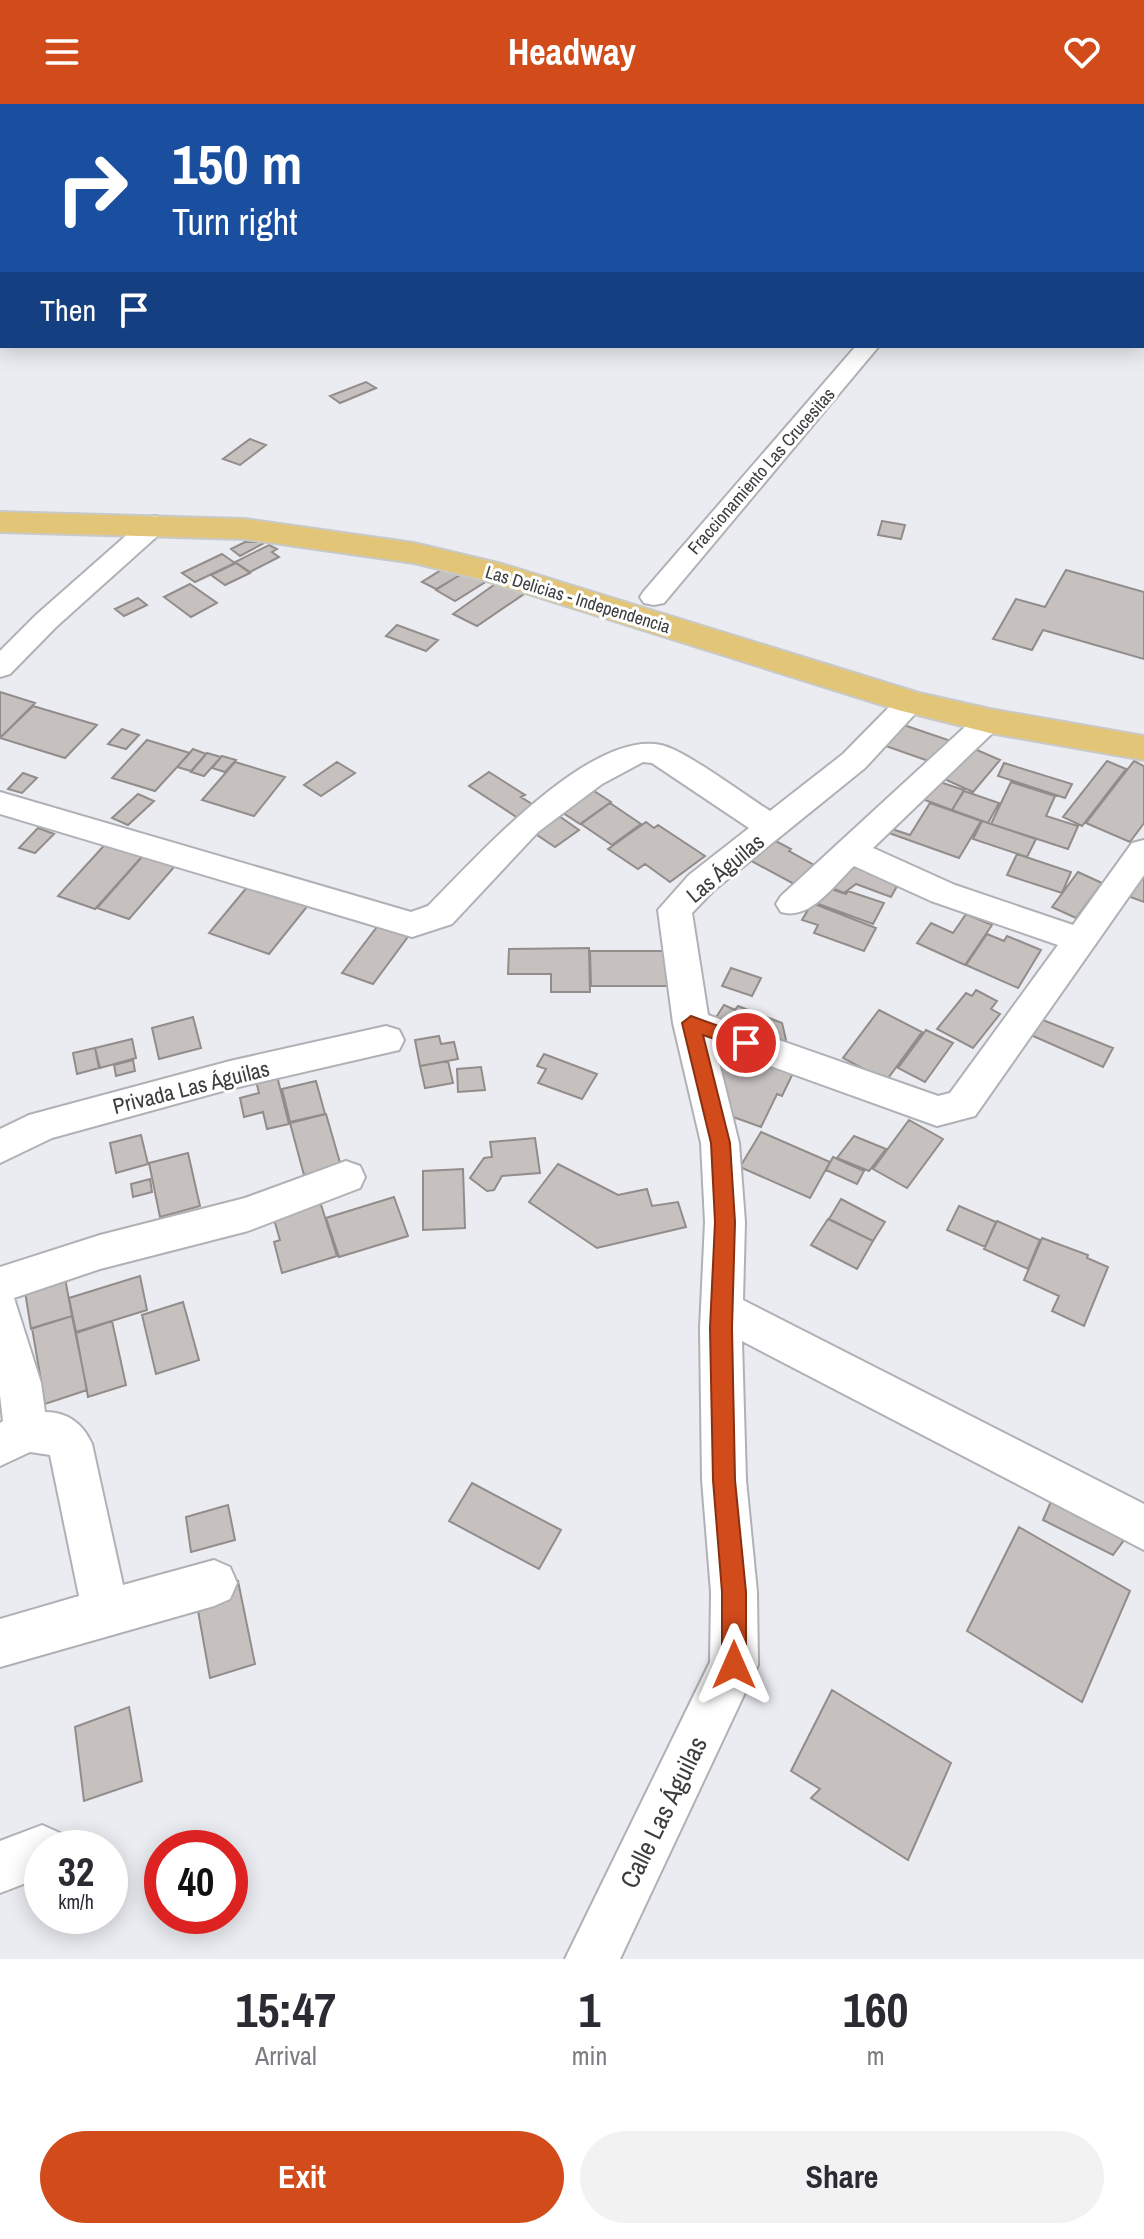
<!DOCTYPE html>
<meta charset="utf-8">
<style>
:root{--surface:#fff;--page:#f2f2f3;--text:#2b2b33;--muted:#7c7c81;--accent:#d24b1a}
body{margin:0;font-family:"Archivo Narrow",sans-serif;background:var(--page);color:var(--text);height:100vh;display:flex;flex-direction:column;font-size:30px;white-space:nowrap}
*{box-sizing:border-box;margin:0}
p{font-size:26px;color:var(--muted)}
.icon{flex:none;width:44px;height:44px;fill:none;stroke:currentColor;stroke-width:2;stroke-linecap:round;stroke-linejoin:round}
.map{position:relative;height:1855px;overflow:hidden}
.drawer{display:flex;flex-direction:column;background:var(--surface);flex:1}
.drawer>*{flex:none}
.top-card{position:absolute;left:0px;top:0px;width:1144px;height:244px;box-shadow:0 4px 20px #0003;background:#1a4fa0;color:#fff;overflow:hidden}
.speed{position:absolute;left:24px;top:1726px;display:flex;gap:16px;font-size:40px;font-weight:700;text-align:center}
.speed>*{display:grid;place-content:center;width:104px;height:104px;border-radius:50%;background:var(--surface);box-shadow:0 4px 20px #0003;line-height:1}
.speed small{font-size:20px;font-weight:400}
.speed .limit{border:12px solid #d22;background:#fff;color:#111}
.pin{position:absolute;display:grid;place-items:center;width:68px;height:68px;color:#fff;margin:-34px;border:4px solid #fff;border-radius:50%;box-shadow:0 2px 8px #0007}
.me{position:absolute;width:88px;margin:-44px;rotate:0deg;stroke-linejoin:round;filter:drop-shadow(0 0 6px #0008)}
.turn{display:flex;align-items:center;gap:28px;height:168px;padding:0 40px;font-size:36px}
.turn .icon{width:104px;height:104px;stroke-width:2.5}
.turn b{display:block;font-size:56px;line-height:68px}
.then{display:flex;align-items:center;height:76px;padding:0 40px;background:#0003;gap:16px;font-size:30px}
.eta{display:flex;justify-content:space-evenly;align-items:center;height:136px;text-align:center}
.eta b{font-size:48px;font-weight:700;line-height:56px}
.button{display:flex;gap:16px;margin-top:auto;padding:16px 40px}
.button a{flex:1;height:92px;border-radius:48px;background:var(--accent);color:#fff;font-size:32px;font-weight:700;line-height:92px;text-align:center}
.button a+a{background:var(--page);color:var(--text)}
header{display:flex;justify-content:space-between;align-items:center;height:104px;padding:0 40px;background:var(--accent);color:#fff;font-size:36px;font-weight:700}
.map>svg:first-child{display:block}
.building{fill:#c6c0bf;stroke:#928c8b;stroke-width:2}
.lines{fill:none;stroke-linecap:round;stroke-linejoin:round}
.minor-casing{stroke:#b0b1b6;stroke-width:4}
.major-casing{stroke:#c8c9c9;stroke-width:4}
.minor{fill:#fff;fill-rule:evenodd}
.major{fill:#e2c577;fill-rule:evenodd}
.route{fill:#d24b1a;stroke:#883111;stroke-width:2}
.labels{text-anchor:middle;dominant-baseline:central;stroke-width:6;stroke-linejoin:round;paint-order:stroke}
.far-street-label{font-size:18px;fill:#3c3d3f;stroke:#fff}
.street-label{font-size:22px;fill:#3c3d3f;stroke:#fff}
.near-street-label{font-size:26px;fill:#3c3d3f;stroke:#fff}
</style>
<header><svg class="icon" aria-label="menu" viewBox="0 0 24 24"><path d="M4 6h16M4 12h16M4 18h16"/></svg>Headway<svg class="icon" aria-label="heart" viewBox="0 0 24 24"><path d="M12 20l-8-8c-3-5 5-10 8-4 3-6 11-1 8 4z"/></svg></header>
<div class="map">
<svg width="1144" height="1855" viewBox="0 0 1144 1855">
<rect width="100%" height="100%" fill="#ebecf1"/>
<path class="building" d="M366 278 376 284 340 299 330 292Z
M250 335 266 341 240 361 223 355Z
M882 417 905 421 901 435 878 431Z
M245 438H263L264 439 240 452 231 445Z
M269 441 277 445 272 448 279 453 250 468 235 458Z
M222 450 235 459 195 478 182 469Z
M236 459 250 469 225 481 211 471Z
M446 463 460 471 436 485 422 478Z
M1066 466 1144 488V555L1043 526 1032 546 993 535 1016 495 1045 503Z
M463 469 487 477 455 497 436 486Z
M498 478 527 488 477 522 453 510Z
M190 480 217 499 191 513 164 493Z
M138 494 147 501 124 512 115 505Z
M397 521 438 536 426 547 386 532Z
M0 588 35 599 2 632 0 631Z
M33 602 97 621 65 654 0 634Z
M898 619 951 637 937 660 883 641Z
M122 625 139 631 126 645 108 640Z
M147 636 190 649 155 687 112 674Z
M970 643 1000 656 973 688 942 674Z
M193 645 206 650 191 667 177 663Z
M207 649 221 653 204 672 191 668Z
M222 652 236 656 225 668 212 664Z
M1107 657 1126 665 1082 722 1063 713Z
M1134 657 1144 662V719L1130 738 1086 719Z
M235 658 285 673 254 712 202 696Z
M337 658 355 669 321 692 304 681Z
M1004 659 1072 680 1065 694 998 672Z
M489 668 525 691 521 693 535 702 518 714 469 682Z
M23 669 37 674 22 689 8 685Z
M934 676 964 686 952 706 922 695Z
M1011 678 1055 692 1046 712 1078 722 1068 745 991 720Z
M591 685 611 698 580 720 560 707Z
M964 687 999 699 988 719 952 706Z
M138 690 154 697 128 721 112 714Z
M610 699 641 720 612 741 581 720Z
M930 699 981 717 959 754 886 728 889 724 910 731Z
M559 712 579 726 555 743 534 729Z
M982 717 1036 735 1027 753 973 735Z
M646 718 654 724 658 721 705 752 670 778 645 760 638 765 608 745Z
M38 724 54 730 35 749 19 744Z
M766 732 791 745 789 747 814 761 794 780 744 753Z
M111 734 148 746 95 805 58 792Z
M149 745 181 755 129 815 97 804Z
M1017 750 1071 768 1062 789 1007 771Z
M851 758 901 775 891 793 856 780 844 789 825 781Z
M1144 765V798L1125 791Z
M1078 768 1102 779 1076 814 1052 803Z
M253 776 310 799 269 850 209 829Z
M822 782 846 790 848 787 884 799 873 820 813 798Z
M812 799 876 824 864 847 814 829 818 821 802 816Z
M966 810 992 821 965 861 917 839 931 819 953 829Z
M383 815 413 826 373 880 342 869Z
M987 830 1004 837 1007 832 1041 846 1018 884 966 861Z
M589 844 590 888H551V870H508L509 845Z
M590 847H670L672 882H591Z
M731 864 761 874 752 892 722 882Z
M976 886 997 897 991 905 1000 910 973 944 937 925 966 889 972 892Z
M724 901 735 906 738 902 782 919 786 936 782 942 715 915Z
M879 906 922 928 886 977 843 954Z
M1033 912 1113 944 1103 963 1024 928Z
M193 913 201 944 159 955 152 924Z
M926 926 953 939 925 978 898 964Z
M439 932 441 940 454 938 458 955 420 962 415 936Z
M132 935 136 954 100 964 95 944Z
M714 937 795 965 782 992 777 990 761 1023 722 1009Z
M95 944 99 964 77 970 73 949Z
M544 950 597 970 582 995 538 979 546 965 537 962Z
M133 956 135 967 116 972 114 961Z
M448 957 453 979 425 984 420 962Z
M481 963 485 986 458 988 457 965Z
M276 968 289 1020 267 1025 263 1008 244 1013 240 994 259 989 255 973Z
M316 977 325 1010 290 1018 282 985Z
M326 1010 341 1062 304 1071 290 1019Z
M909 1016 943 1035 907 1084 873 1065Z
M761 1028 830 1058 810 1094 740 1063Z
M141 1031 148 1060 116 1069 110 1039Z
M854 1032 886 1045 869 1067 837 1054Z
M535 1034 540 1069 502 1072 494 1086 487 1087 470 1074 484 1054 492 1053 490 1038Z
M188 1049 200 1102 160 1113 149 1059Z
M833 1053 864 1067 857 1080 826 1066Z
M558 1060 618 1091 647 1085 652 1102 678 1098 686 1123 597 1144 529 1098Z
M463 1065 465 1124 423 1126V1067Z
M150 1075 152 1088 133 1093 131 1080Z
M318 1091 337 1152 282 1169 274 1138 280 1136 271 1105Z
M394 1093 408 1132 339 1153 326 1114Z
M841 1095 885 1118 873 1137 829 1115Z
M959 1102 996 1118 985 1143 947 1126Z
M828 1115 873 1137 857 1165 811 1141Z
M997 1117 1040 1136 1028 1165 984 1145Z
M1042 1134 1088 1151 1087 1154 1108 1163 1084 1222 1052 1207 1059 1192 1024 1176Z
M63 1163 72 1212 31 1225 23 1175Z
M140 1172 147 1206 76 1228 69 1194Z
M183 1198 199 1256 156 1270 142 1211Z
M72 1212 87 1286 45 1300 32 1224Z
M112 1217 126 1281 88 1293 76 1229Z
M472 1379 561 1426 539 1465 449 1417Z
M1052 1395 1127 1432 1113 1451 1043 1416Z
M228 1401 235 1436 191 1448 186 1413Z
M1019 1423 1130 1487 1082 1598 967 1527Z
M238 1477 255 1560 210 1574 195 1490Z
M832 1586 951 1659 908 1756 811 1694 820 1685 791 1667Z
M129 1603 142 1677 84 1697 75 1623Z"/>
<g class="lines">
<defs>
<path id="minor" d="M161 0H182L160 2Z
M1144 52V64L1142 65V53Z
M2 79V91L0 92V80Z
M1142 98H1144V111H1142Z
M856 242H879L664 499 654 501 644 499 640 493 644 487Z
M155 412 164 414 168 420 164 426 56 523 10 570 0 573V547L36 511 146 414Z
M911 589 921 591 926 598 865 664 713 787 692 809 708 911 938 992 950 989 1058 841 931 797 854 762C834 781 810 817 781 808L776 800 781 792 979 610 990 607 1001 610 1005 617 873 744 955 781 1073 821 1132 739 1144 736V771L975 1012 937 1022 715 942 739 1039 745 1118 743 1196 1144 1400V1446L742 1237 746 1376 757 1488 758 1561 620 1855H565L710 1558 711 1488 702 1376 700 1224 705 1118 701 1039 673 919 658 806 689 771 749 724 652 659 643 658 602 680 538 728 452 820 412 833 0 710V688L411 808 428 802C475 755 590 625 661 641 685 646 746 692 770 707L843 650 901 591Z
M386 922 399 926 404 936 399 946 230 985 52 1034 0 1059V1025L29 1011 230 957Z
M346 1057 360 1062 365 1073 360 1084 248 1127 100 1165 14 1194 41 1279 45 1308C68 1308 83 1320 92 1340L123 1481 214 1456 230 1463 237 1479 230 1495 214 1502 0 1563V1515L79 1492 50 1351 30 1348 0 1362V1319L3 1317 0 1291V1163L100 1131 245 1094Z
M42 1721 60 1729 67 1744H42V1773L0 1789V1737Z"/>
<path id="major" d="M0 408 245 415 414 439 502 460 919 589 990 605 1144 632V656L990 629 898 606 480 475 414 459 245 435 0 428Z"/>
</defs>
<use href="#minor" class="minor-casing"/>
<use href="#major" class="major-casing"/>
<use href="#minor" class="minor"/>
<use href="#major" class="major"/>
</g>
<path class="route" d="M691 912 752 934 755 939 746 946 703 931 730 1039 735 1118 732 1224 735 1376 746 1488V1561L743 1570 734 1574 726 1570 722 1561V1488L713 1376 710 1224 715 1118 711 1039 682 919Z"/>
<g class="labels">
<g class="far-street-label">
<text transform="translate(761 367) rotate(-49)">Fraccionamiento Las Crucesitas</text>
<text transform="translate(578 495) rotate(17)">Las Delicias - Independencia</text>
</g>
<g class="street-label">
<text transform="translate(725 764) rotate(-40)">Las Águilas</text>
<text transform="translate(191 983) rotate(-14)">Privada Las Águilas</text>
</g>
<g class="near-street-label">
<text transform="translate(663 1708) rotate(-64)">Calle Las Águilas</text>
</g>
</g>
</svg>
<div class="speed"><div>32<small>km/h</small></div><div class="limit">40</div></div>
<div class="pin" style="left:746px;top:939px;background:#d93025"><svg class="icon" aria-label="arrive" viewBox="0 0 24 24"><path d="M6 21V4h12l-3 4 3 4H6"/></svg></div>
<svg class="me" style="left:734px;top:1561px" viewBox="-20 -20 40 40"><path d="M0-17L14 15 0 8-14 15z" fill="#d24b1a" stroke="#fff" stroke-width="4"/></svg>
<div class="top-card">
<div class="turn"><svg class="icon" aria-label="right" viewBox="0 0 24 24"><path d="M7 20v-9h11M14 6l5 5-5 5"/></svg><div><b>150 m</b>Turn right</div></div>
<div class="then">Then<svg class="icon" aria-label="arrive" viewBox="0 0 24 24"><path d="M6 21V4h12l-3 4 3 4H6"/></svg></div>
</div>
</div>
<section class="drawer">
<div class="eta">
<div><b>15:47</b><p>Arrival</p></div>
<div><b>1</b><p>min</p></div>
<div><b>160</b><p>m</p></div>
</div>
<div class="button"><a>Exit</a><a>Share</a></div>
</section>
